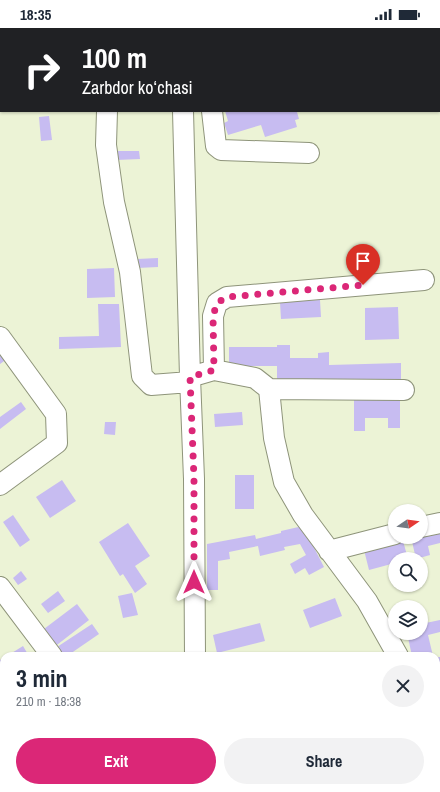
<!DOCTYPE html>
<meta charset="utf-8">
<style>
:root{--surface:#fff;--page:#f2f2f3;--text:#1f2937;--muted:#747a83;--accent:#db2777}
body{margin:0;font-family:"Archivo Narrow",sans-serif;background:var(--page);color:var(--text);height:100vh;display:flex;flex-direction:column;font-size:15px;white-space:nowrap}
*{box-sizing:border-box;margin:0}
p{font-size:13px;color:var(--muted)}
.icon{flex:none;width:22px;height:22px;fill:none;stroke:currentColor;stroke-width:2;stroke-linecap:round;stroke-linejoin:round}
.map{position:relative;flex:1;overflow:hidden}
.panel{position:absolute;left:0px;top:624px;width:440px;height:140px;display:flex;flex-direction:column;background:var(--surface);border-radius:12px 12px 0 0;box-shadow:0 1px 3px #0004}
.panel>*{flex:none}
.guide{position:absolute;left:0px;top:0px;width:440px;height:84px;box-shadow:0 1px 3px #0004;background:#202124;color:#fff;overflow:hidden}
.needle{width:26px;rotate:77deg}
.buttons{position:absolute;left:388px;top:476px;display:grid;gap:8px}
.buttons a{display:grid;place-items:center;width:40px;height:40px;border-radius:50%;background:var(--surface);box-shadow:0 1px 3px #0004;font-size:20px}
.pin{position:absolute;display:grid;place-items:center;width:34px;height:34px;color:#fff;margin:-41px -17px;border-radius:50% 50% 50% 0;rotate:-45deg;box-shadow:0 0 4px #0007}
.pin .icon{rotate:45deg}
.me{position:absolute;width:44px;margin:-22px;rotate:0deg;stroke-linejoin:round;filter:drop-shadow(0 0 3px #0008)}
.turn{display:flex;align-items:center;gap:14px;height:84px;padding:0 16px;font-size:18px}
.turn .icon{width:52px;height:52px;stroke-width:2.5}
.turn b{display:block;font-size:28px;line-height:34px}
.round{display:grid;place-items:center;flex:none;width:42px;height:42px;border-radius:21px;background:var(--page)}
.headline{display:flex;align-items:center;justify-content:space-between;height:68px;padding:0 16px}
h1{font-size:24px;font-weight:800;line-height:30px}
.button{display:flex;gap:8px;margin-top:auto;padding:8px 16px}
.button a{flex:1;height:46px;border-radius:24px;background:var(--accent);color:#fff;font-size:16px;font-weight:800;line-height:46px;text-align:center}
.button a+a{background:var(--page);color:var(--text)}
.status{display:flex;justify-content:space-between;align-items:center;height:28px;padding:0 20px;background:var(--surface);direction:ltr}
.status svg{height:11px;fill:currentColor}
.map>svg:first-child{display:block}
.building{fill:#c7bcf1}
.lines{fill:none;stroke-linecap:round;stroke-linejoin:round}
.minor-casing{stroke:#8e947a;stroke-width:22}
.minor{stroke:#fff;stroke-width:20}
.route{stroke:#db2777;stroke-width:7;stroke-dasharray:0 12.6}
</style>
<div class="status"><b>18:35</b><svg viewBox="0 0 49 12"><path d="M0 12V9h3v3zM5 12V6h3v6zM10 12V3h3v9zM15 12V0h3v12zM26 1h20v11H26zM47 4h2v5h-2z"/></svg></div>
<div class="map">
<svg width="440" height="764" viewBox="0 0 440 764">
<rect width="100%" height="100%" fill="#ecf3d6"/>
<path class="building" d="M225 83 257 84 301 83 297 84 299 91 295 92 297 99 265 109 261 97 228 107 224 95 228 93Z
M49 88 52 112 41 113 39 89Z
M116 123H139L140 131 116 132Z
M158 230V239L137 240V231Z
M114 240 115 269 87 270V241Z
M320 272 321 289 281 291 280 274Z
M98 276H119L121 319 59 321V309L99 308Z
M398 279 399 311 365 312V280Z
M277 317H290V330H318V325L329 324V337L401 335V353H277V338H229V319H277Z
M0 322 7 331 0 336Z
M400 371V400H388V390H365V403H354V372Z
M21 374 26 381 0 401V389Z
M242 384 243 397 215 399 214 386Z
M105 394H116L115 407 104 406Z
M235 447H254V481H235Z
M62 452 76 473 50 490 36 469Z
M13 487 30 512 20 519 3 494Z
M128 495 150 528 135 538 147 556 135 565 123 546 120 548 99 514Z
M303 498 324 539 309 547 305 540 295 546 290 536 306 527 300 516 284 519 285 522 260 528 258 518 229 524 230 531 218 533V562H207V516L255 507 256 511 281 505V503Z
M440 498V515L428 518 430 527 416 531 411 509H421V503Z
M402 509 408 531H395V535L369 542 363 518Z
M21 543 27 551 18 557 13 550Z
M58 563 65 573 48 585 41 576Z
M132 565 138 587 123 590 118 568Z
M335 570 342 588 310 600 303 582Z
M77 576 89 592 53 620 40 604Z
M440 592V604L428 607 433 628H412L407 605H421V596Z
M260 595 265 613 217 625 213 607Z
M92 596 99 606 67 628H62L57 619Z
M23 618 29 628H7Z
M436 629H440V690L436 691Z
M4 630V657L2 658 0 654V632Z
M4 681V693L1 695 0 683Z
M59 760H75L67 764H61Z
M119 760H138L139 764H120Z
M257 760H283L288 764H262Z
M356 760H372L373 764H347Z"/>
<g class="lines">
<defs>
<path id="minor" d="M93 0V1
M183 0V1
M210 0V1
M107 83 106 117 114 174 130 244 142 348 151 357 190 354
M183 83 190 349
M212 83 216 118 221 122 309 125
M0 309 56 386 57 415 0 457
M214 342 255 350 269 361 274 410 284 454 303 487 367 573 398 628
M269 361 404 362
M421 499 440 495
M329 523 395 506
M0 559 52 628
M195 628 194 451 190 349 214 342 213 288 217 275 227 269 424 252
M436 703H440
M436 742 440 740
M301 760 307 764
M185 764 186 760
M384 764 393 760"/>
</defs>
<use href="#minor" class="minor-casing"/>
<use href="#minor" class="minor"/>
</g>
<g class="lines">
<path class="route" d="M194 554V451L190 349 214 342 213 288 217 275 227 269 363 257"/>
</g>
</svg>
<div class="buttons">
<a><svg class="needle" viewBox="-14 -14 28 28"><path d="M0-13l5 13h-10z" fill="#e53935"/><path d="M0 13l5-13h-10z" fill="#747a83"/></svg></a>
<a><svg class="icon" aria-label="search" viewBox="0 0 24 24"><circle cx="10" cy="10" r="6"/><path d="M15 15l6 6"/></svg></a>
<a><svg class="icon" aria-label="layers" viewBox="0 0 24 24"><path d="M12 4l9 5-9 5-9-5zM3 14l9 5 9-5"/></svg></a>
</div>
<div class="pin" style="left:363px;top:257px;background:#d93025"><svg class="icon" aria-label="arrive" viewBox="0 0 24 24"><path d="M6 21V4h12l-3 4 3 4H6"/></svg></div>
<svg class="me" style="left:194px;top:554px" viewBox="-20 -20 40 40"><path d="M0-17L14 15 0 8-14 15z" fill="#db2777" stroke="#fff" stroke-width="4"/></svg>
<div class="guide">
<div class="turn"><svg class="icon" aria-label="right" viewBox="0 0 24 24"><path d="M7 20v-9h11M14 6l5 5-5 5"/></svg><div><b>100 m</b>Zarbdor koʻchasi</div></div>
</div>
<section class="panel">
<div class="headline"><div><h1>3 min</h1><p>210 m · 18:38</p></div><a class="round"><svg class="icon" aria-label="close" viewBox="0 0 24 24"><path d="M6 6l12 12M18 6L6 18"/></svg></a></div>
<div class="button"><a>Exit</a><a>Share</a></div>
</section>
</div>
